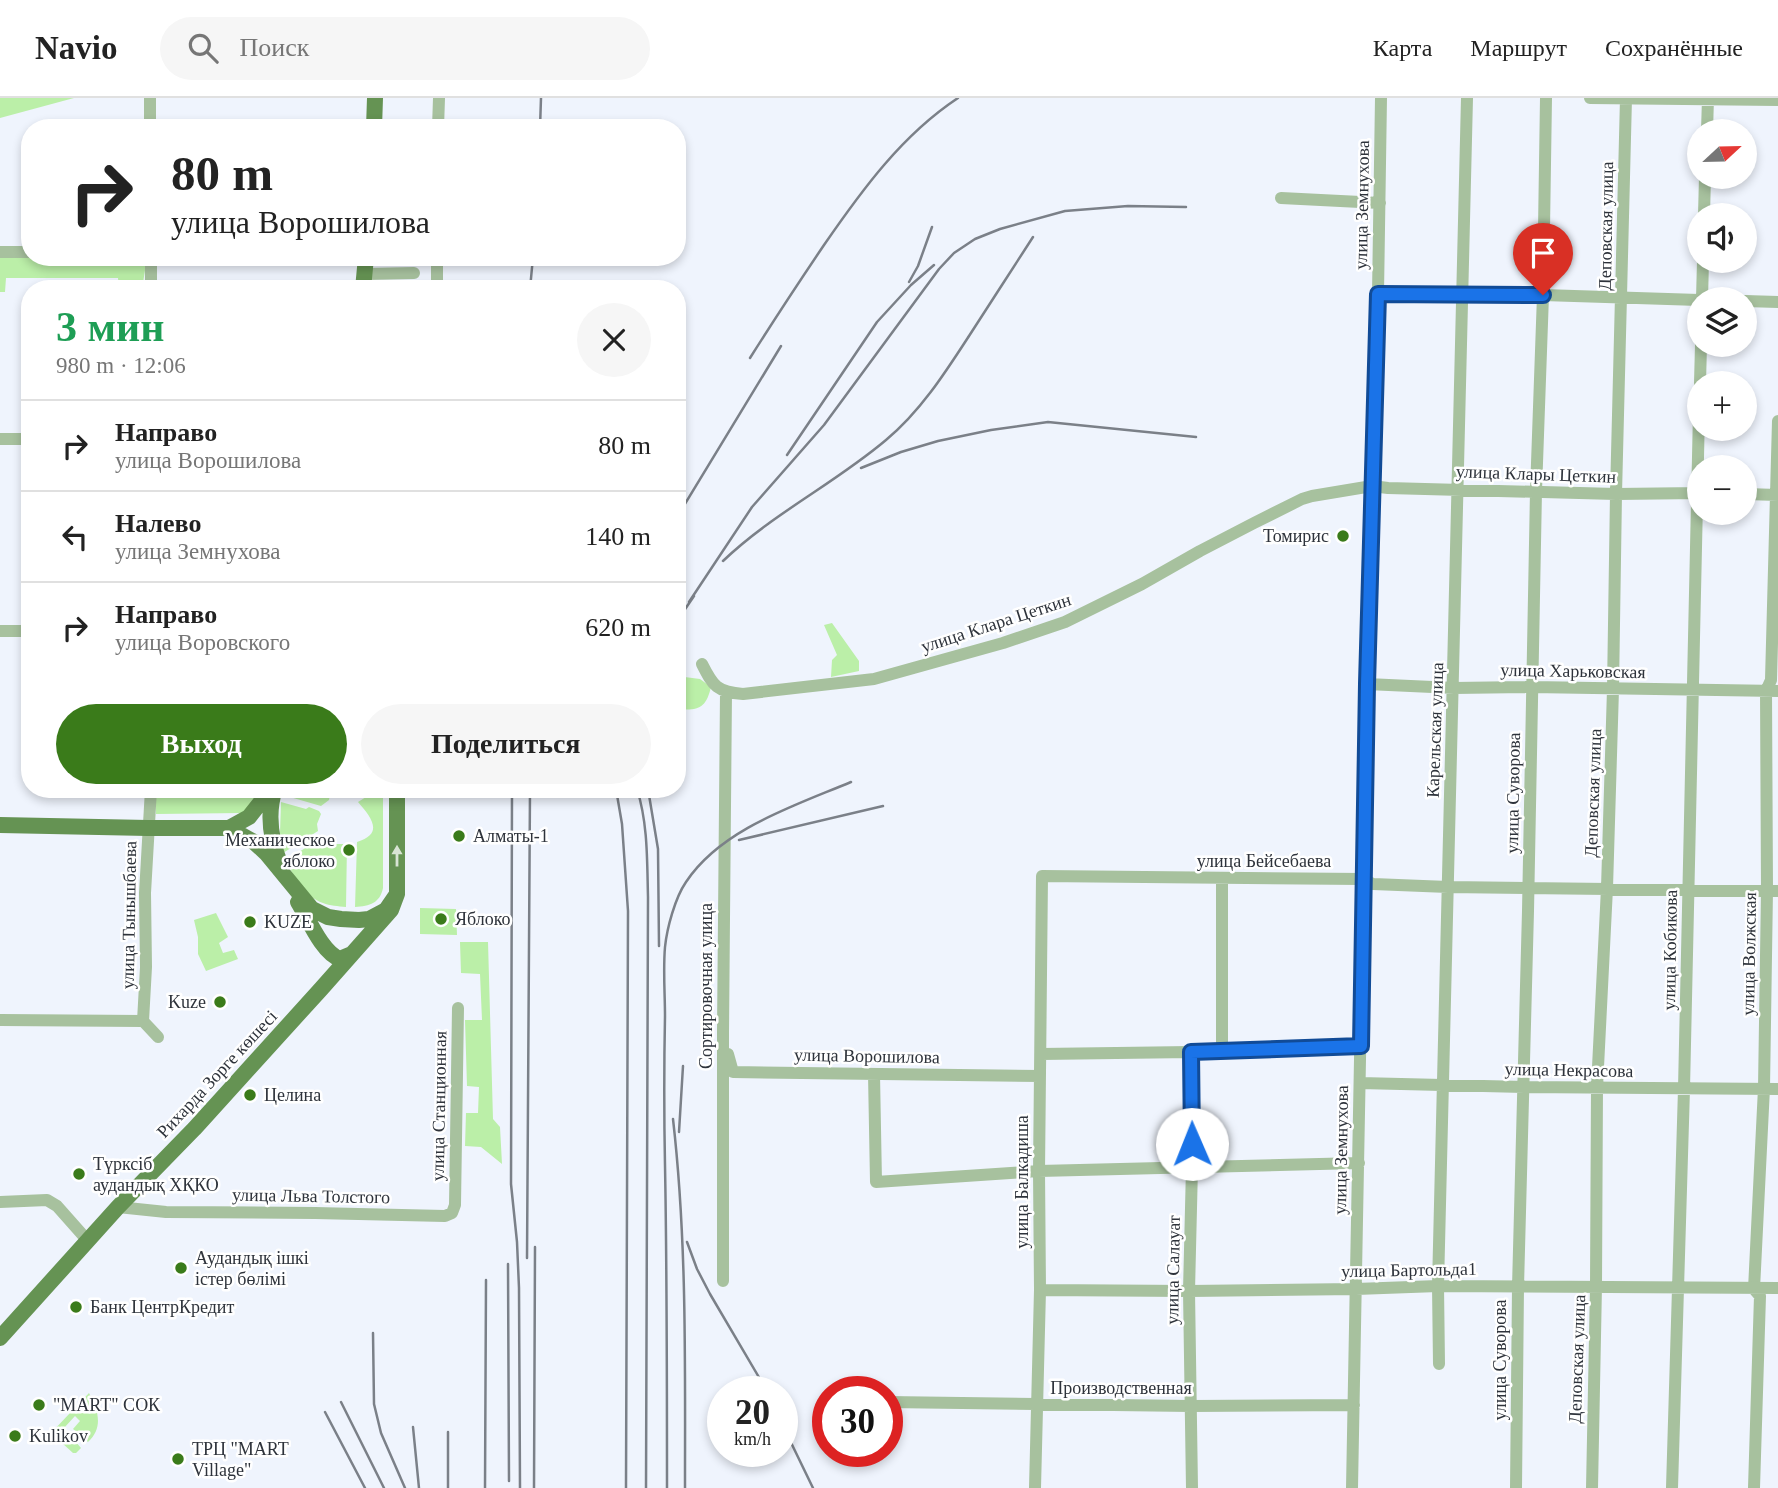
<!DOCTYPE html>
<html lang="ru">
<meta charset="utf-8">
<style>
:root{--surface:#fff;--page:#f6f6f6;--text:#222;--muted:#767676;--line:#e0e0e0;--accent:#3a7b1a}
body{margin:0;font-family:Georgia,serif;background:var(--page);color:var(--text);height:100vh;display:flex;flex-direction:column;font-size:26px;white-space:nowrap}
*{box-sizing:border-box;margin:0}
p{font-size:23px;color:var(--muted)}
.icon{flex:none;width:38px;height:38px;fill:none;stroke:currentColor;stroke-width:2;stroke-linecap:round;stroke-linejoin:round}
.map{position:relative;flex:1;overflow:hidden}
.panel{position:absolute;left:21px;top:182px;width:665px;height:518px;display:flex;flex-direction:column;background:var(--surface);border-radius:28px;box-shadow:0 4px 10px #0003}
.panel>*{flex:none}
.guide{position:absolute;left:21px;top:21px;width:665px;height:147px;border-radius:28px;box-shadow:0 4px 10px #0003;background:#fff;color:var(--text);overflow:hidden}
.needle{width:46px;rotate:68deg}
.tools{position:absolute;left:1687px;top:21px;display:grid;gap:14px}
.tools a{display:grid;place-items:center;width:70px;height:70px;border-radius:50%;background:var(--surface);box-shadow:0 4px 10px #0003;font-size:35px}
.speed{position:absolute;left:707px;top:1278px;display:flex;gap:14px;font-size:35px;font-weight:700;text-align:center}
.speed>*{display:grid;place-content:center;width:91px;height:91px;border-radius:50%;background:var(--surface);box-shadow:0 4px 10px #0003;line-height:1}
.speed small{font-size:18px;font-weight:400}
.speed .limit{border:10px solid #d22;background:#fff;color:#111}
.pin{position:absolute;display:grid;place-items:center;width:60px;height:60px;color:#fff;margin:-72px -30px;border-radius:50% 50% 50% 0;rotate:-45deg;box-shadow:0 0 7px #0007}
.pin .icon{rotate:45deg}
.me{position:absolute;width:77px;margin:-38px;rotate:359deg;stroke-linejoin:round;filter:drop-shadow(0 0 5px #0008)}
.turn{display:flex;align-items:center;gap:24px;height:147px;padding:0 35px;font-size:32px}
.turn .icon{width:91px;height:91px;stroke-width:2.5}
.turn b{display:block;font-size:49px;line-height:60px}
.round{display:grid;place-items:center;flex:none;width:74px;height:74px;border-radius:37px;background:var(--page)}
.summary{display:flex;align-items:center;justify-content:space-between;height:119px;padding:0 35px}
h1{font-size:42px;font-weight:700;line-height:52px;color:#1e9e55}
.cta{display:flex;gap:14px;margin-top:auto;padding:14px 35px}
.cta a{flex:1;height:80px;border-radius:42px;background:var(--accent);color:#fff;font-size:28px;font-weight:700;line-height:80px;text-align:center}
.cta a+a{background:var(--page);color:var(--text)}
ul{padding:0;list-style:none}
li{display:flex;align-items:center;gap:21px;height:91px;padding:0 35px;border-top:2px solid var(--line)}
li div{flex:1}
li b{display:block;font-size:26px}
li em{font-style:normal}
header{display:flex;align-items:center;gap:42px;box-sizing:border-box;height:98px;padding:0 35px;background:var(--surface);border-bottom:2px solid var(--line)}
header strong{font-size:33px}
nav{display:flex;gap:38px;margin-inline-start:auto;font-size:24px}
.search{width:490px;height:63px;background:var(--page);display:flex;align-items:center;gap:18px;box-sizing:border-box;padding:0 24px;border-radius:38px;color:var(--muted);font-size:26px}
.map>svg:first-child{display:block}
.green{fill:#bbefa8}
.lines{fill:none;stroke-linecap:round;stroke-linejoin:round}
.minor{stroke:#a7c19e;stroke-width:12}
.major{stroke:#659353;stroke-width:16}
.rail{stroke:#7b8088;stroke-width:2.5}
.oneway{fill:#d8e4d4}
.route-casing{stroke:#114b97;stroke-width:18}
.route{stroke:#1a73e8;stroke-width:12}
.poi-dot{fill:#3a7b1a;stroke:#fff;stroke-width:2.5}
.labels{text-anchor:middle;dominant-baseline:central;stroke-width:5;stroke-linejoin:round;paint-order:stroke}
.street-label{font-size:18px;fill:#2e333b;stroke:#fff}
.poi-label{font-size:18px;fill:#2e333b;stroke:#fff;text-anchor:start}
</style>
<header>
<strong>Navio</strong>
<div class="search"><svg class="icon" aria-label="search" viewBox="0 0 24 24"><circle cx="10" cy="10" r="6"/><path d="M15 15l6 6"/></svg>Поиск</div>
<nav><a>Карта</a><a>Маршрут</a><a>Сохранённые</a></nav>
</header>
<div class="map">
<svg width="1778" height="1390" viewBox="0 0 1778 1390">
<rect width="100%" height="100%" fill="#eff4fd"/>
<path class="green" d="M0 0H74L0 20Z
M0 157 30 159 147 160 142 191H119L118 180H6L5 194H0Z
M832 525 859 563V573L831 579 832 562 837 557 824 527Z
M677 578 700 581 711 589C706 610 699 613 677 611Z
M156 691H180L226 697H235L243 691H258L257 697 243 715 156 716Z
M285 691H331L329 702 321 708 283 697Z
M366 699H383V790C380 805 370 808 355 809L357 744C384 736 372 720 358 704Z
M281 704 306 711 309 709 319 713 321 716 317 726 318 733 283 755 280 735Z
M323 739 334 746H347L346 809C338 808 330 808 323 805 305 799 293 778 286 762Z
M420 810 456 811 457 837 420 836Z
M216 815 228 839 219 845 223 855 234 852 238 861 206 873 198 856V839L194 822Z
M460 844H488L493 1021 500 1029 502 1066 481 1049 465 1048 466 1015H478L479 989 467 988 465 922H482L480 876 461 875Z
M89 1295C98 1312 104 1329 88 1344L73 1331 80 1323 75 1318 64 1330 81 1350 76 1355H73L51 1335Z"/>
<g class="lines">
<path class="minor" d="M150 0V30
M1590 0 1778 2
M438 30 439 0
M1707 33 1708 0
M1281 100 1380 105
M1704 117 1705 79
M0 154H30
M437 159V191
M365 176 414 175
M151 191V159
M1378 196 1543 197 1699 202
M1702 201 1703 163
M1745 203 1778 204
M1700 285 1701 247
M0 341H30
M1745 396 1778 397
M0 533H30
M702 566C713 588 717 594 743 596L874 581 1003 545 1065 524 1142 486 1200 453 1254 425 1302 401 1312 398 1372 388 1388 390 1616 396 1699 395
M1367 586 1454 590 1532 589 1778 593
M151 691 145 795 146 869 143 923 158 939
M0 922 143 923
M1222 953V780
M1191 954 1192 1069 1189 1193 1192 1390
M728 956 733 974 1040 978
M1041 956 1191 954 1361 948
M874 976 876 1084 1039 1073 1359 1065
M1360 985 1524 989 1778 991
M0 1104 47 1102 57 1108 88 1143
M118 1109 166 1114 315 1115 445 1118 452 1115 455 1107 458 910
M723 1183V935L726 594
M1040 1192 1189 1193 1356 1191 1438 1188 1778 1190
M1439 1266 1438 1188 1467 0
M887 1304 1191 1308 1354 1307
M1035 1390 1040 1192 1039 1073 1042 778 1363 781 1373 786 1448 789 1778 793
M1352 1390 1367 586 1378 196 1381 0
M1516 1390 1518 1189 1528 813 1536 393 1543 197 1546 0
M1592 1390 1596 1188 1597 989 1607 790 1613 591 1616 396 1626 0
M1672 1390 1684 991 1699 314
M1754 1390 1760 1198 1754 1191 1764 990 1767 792 1766 593 1771 582 1778 323"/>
<path class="major" d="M374 30 375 0
M363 191 366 159
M275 691C266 717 271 743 281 768
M0 727 148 730H229L249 719 271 691
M229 730 254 744 266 755 312 811 328 819 341 821 359 822 369 821 386 812 397 796V691
M298 804C308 820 322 855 340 861L352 856
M0 1240 118 1109 194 1031 321 891 391 812 397 796"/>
<path class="rail" d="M540 30 541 0
M909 184 918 168 932 129
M530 191 533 159
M750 260C774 222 799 184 824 147 862 92 902 37 958 0
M787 357 877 224 911 187 934 167
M861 370 901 354 938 343 991 332 1048 324 1196 339
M677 419 781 248
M723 463C772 416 834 386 886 342 920 314 945 275 969 238 990 205 1012 172 1033 139
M689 504 752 409 824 327 939 171 954 155 975 141 1000 131 1065 113 1128 108 1186 109
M677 523 694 498
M512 691 511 1086 517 1144 519 1190 520 1390
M616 691 622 726 628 813 626 1390
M637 691C648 726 647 762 648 799L646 1390
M648 691 658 751 659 848
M739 742 883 708
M673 1021C687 1143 685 1267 685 1390
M679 1034 683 968
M687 1144 697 1171 710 1196 767 1293
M527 1160 530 691
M508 1166 509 1383
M373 1235 374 1306 381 1335 405 1390
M341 1304 384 1390
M325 1314 365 1390
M782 1326 813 1390
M413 1329 419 1390
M448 1334V1390
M485 1390 486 1182
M534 1390 535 1149
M667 1390C667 1282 667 1174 665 1067 664 1017 664 968 665 918 665 896 663 872 665 849 667 830 675 800 686 784 721 731 794 708 851 684"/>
</g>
<defs><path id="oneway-solid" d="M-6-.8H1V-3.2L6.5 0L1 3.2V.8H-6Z" transform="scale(1.75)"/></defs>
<use class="oneway" href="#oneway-solid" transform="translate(397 758) rotate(-90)"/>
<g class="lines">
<defs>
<path id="route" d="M1192 1046 1191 954 1361 948 1367 586 1378 196 1543 197"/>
</defs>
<use href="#route" class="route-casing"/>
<use href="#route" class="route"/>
</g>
<g class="poi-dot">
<circle cx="1343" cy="438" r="7"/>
<circle cx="459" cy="738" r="7"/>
<circle cx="349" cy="752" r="7"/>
<circle cx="441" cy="821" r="7"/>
<circle cx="250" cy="824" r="7"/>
<circle cx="220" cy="904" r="7"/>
<circle cx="250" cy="997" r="7"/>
<circle cx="79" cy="1076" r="7"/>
<circle cx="181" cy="1170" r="7"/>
<circle cx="76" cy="1209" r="7"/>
<circle cx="39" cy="1307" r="7"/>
<circle cx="15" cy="1338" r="7"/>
<circle cx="178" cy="1361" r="7"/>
</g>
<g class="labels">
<g class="street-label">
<text transform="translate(1362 107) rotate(-89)">улица Земнухова</text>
<text transform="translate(1606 128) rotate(-89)">Деповская улица</text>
<text transform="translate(1536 376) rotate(2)">улица Клары Цеткин</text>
<text transform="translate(996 525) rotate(-18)">улица Клара Цеткин</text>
<text transform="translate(1573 573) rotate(1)">улица Харьковская</text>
<text transform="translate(1435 632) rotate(-88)">Карельская улица</text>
<text transform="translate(1513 695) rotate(-89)">улица Суворова</text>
<text transform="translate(1593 695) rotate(-88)">Деповская улица</text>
<text x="1264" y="763">улица Бейсебаева</text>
<text transform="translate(129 817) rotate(-89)">улица Тынышбаева</text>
<text transform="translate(1670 852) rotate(-89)">улица Кобикова</text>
<text transform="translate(1749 856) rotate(-89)">улица Волжская</text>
<text transform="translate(706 888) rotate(-90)">Сортировочная улица</text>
<text transform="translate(867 958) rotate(1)">улица Ворошилова</text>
<text transform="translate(1569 972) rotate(1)">улица Некрасова</text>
<text transform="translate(217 976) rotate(-47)">Рихарда Зорге көшесі</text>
<text transform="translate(439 1008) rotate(-89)">улица Станционная</text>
<text transform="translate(1341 1052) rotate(-89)">улица Земнухова</text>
<text transform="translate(1022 1084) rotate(-90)">улица Балкадиша</text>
<text transform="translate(311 1098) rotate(1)">улица Льва Толстого</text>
<text transform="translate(1173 1172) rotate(-89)">улица Салауат</text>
<text transform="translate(1409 1172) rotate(-1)">улица Бартольда1</text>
<text transform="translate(1577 1261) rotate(-88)">Деповская улица</text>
<text transform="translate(1500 1262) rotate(-90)">улица Суворова</text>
<text x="1121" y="1290">Производственная</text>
</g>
<g class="poi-label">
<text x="1329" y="438" text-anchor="end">Томирис</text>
<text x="473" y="738">Алматы-1</text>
<text x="335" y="742" text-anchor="end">Механическое<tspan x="335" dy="21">яблоко</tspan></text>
<text x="455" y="821">Яблоко</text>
<text x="264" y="824">KUZE</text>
<text x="206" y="904" text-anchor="end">Kuze</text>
<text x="264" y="997">Целина</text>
<text x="93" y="1066">Түрксіб<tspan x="93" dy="21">аудандық ХҚКО</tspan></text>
<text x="195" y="1160">Аудандық ішкі<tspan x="195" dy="21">істер бөлімі</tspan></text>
<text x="90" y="1209">Банк ЦентрКредит</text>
<text x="53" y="1307">"MART" СОК</text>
<text x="29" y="1338">Kulikov</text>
<text x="192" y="1351">ТРЦ "MART<tspan x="192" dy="21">Village"</tspan></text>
</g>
</g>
</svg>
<div class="tools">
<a><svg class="needle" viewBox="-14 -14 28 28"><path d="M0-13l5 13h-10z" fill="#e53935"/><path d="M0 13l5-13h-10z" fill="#767676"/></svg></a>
<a><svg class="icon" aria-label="sound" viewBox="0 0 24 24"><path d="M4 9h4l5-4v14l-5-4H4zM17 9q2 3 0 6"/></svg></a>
<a><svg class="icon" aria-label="layers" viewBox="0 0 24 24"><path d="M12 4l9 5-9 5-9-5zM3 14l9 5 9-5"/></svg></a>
<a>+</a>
<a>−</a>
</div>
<div class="speed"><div>20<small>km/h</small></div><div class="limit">30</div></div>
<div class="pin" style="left:1543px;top:197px;background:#d93025"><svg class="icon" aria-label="arrive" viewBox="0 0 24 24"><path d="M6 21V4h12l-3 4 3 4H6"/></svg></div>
<svg class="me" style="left:1192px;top:1046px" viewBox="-20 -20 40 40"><circle r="19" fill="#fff"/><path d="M0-13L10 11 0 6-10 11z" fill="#1a73e8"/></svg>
<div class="guide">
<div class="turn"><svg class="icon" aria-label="right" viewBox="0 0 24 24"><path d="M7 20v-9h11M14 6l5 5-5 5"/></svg><div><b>80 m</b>улица Ворошилова</div></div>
</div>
<section class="panel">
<div class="summary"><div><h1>3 мин</h1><p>980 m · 12:06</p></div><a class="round"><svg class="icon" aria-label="close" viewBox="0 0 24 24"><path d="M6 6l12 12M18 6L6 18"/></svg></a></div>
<ul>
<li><svg class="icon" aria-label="right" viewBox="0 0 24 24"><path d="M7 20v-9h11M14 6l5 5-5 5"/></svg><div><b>Направо</b><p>улица Ворошилова</p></div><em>80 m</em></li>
<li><svg class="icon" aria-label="left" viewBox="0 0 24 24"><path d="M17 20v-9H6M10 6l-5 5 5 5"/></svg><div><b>Налево</b><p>улица Земнухова</p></div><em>140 m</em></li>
<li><svg class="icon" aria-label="right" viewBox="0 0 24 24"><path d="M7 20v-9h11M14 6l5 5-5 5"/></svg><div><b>Направо</b><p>улица Воровского</p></div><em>620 m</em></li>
</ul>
<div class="cta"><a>Выход</a><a>Поделиться</a></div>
</section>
</div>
